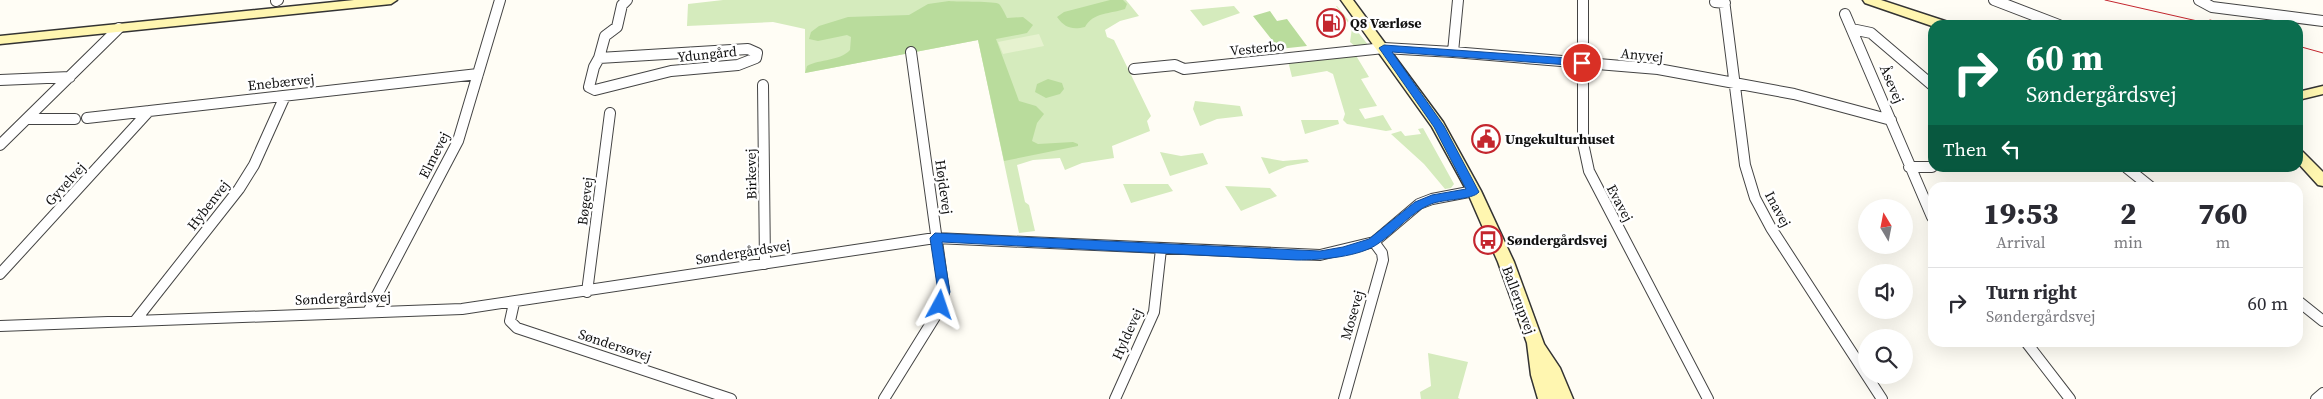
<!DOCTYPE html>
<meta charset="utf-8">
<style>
:root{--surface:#fff;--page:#f2f2f3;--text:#2b2b33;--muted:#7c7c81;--line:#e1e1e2}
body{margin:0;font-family:"Source Serif 4",serif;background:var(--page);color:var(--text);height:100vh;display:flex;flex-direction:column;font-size:19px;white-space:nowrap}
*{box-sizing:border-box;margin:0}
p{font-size:16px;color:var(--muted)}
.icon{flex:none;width:28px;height:28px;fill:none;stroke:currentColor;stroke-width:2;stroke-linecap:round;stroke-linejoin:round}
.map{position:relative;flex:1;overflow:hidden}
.details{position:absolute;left:1928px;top:182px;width:375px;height:165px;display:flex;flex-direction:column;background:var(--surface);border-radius:15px;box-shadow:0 5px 20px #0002}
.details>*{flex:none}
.top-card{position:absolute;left:1928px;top:20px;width:375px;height:152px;border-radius:15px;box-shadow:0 5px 20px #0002;background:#0b6e4f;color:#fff;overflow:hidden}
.needle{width:32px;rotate:350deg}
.buttons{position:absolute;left:1858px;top:199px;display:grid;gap:10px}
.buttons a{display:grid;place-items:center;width:55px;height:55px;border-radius:50%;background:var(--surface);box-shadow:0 5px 20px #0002;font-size:25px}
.pin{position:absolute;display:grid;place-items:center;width:42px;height:42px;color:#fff;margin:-21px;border:2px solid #fff;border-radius:50%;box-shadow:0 1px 5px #0007}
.me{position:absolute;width:55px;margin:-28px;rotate:5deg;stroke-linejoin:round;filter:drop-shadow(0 0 4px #0008)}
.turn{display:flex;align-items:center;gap:18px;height:105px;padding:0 15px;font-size:22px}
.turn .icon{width:65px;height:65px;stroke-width:2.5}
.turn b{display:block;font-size:35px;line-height:42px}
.then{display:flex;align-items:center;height:48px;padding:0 15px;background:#0003;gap:10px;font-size:19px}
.eta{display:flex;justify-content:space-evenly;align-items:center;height:85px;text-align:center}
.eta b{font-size:30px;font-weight:800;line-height:35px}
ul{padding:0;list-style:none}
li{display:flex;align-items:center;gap:15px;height:70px;padding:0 15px;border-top:1px solid var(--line)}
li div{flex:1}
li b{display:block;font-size:19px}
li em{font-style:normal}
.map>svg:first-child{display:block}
.green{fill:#d5ebbd}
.forest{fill:#b9dc9c}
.pitch{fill:#e6f2cf}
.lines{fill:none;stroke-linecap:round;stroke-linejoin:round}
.street-casing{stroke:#444;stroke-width:12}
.secondary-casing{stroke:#333;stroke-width:3}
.street{stroke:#fff;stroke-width:10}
.secondary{fill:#fff6b0;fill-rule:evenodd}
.tram{stroke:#c4262e;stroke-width:1}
.route{fill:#1a73e8;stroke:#114b97}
.labels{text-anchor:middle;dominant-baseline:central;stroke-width:5;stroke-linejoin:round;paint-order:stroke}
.poi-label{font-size:14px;font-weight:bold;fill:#111;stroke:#fff;text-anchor:start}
.street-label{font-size:14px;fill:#111;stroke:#fff}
</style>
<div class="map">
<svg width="2323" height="399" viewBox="0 0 2323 399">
<rect width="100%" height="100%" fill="#fffdf5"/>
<path class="green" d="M723 0H1126L1139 16 1120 21 1105 30 1107 37 1114 40 1151 116 1147 121 1150 131 1112 146 1114 158 1082 163 1065 170 1060 158 1033 160 1017 165 1025 202 1029 205 1035 231 1019 233 978 40 805 73V29L773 22 687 26 688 4Z
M1234 6 1240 13 1203 26 1190 10Z
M1336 6H1337L1369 46 1356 47 1350 42 1352 28Z
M1355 54 1369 77 1361 79 1377 106 1359 109 1365 119 1383 115 1392 130 1386 131 1347 124 1343 120 1345 114 1333 74 1327 71 1292 77 1288 61Z
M1195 101 1240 106 1243 116 1217 119 1200 126 1193 109Z
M1301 120H1338L1339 124 1305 134Z
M1423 128 1454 184 1451 188 1445 189 1424 164 1391 134 1401 131 1405 136 1421 134 1418 129Z
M1160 152 1181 156 1203 153 1208 164 1170 176Z
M1261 157 1283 161 1307 159 1309 162 1287 166 1269 174Z
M1123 184H1168L1173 191 1131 203Z
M1225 186 1270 188 1277 196 1241 211Z
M1428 353 1468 362 1458 398 1460 399H1421L1420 392 1431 386Z"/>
<path class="forest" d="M1110 0H1123L1127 4 1125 9C1111 14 1093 12 1085 27 1072 30 1065 28 1057 17L1064 12Z
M949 1C958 2 996 1 999 4 1002 7 1005 14 1007 18L1023 17 1033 25 1027 33 996 39 1019 101 1036 106 1044 114 1037 123 1032 141 1038 144 1073 142 1078 144V146L1004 161 978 40 805 73 807 66C820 59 840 61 850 50L851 37 847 35 818 41 809 39 811 32 819 26 848 17 909 15 928 4Z
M1270 11 1277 21 1287 19 1307 46 1279 49 1253 16Z
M1048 79 1062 83 1064 89 1060 94 1046 98 1035 92 1037 84Z"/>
<path class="pitch" d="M1039 34 1044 46 1003 54 998 42Z"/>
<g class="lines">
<defs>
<path id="street" d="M1583 0V143L1589 171 1708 399
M1724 0 1745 165 1755 198 1771 228 1882 399
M1994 0 2059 25
M2199 0 2212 7 2323 21
M276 1 278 0
M1715 2 1725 3
M1845 14 1932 217
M1852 29 1871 33 1932 85
M748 49 757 53 756 58 738 65 671 71 595 90 589 87 594 67 599 58Z
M1453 52 1458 0
M599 58 605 36 617 27 622 5 627 0
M1134 69 1175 65 1184 69 1384 48 1453 52 1658 69 1794 94 1891 120
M0 80 70 77
M763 85 765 264
M87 118 478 74
M28 119H75
M0 145 119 28
M1909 167H1932
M2127 168 2152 188
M0 274 149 111
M587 292 610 113
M2298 301 2323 321
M514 303 510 321 517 328 731 399
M368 312 458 141 500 0
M135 321 239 189 254 165 285 96
M0 326 462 309 935 238 1320 255 1374 242 1419 204 1432 199 1474 191
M2026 342 2070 399
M884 399 938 312 944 292 911 52
M1115 399 1154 312 1161 249
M1344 399 1383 260 1382 253 1374 242
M2316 399 2323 393"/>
<path id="secondary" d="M354 0H397L391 4 0 44V36Z
M1341 0H1353L1443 122 1481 191 1514 262 1544 344 1560 368 1573 399H1538L1531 375 1527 343 1498 262 1467 191 1432 127Z
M1863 0H1881L1948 22 1949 25 1932 26 1865 3Z
M2323 86V94L2298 100V92Z
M2298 150 2303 152 2323 172V186L2318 185 2298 163Z"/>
</defs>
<use href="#street" class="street-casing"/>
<use href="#secondary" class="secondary-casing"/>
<use href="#street" class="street"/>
<use href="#secondary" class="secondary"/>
<path class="tram" d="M2105 0 2215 25
M2210 20 2229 25
M2298 46 2323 53"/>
</g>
<path class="route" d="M1384 45 1582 59 1587 63 1582 66 1392 52 1444 126 1479 192C1473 200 1443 199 1431 204 1411 212 1397 231 1379 243 1361 257 1320 260 1297 260L942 242 950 292 944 308H936L934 305 938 292 930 238 935 233 1320 251 1343 247 1369 239 1415 202 1432 195 1466 189 1434 127 1379 48Z"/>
<defs>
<symbol id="fuel-ring" viewBox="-11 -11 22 22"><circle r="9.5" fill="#fff" stroke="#c4262e" stroke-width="1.5"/><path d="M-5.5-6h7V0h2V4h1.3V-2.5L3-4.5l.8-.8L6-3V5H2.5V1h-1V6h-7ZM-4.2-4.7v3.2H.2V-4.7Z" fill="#c4262e"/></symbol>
<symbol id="civic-ring" viewBox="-11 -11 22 22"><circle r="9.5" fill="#fff" stroke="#c4262e" stroke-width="1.5"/><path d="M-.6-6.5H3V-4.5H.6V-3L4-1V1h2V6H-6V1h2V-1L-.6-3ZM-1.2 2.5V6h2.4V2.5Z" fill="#c4262e"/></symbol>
<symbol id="bus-ring" viewBox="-11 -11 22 22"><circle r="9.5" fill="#fff" stroke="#c4262e" stroke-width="1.5"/><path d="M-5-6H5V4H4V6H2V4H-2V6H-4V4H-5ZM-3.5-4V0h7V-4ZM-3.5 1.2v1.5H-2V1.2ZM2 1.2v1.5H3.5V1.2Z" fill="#c4262e"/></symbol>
</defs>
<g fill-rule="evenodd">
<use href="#fuel-ring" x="1315" y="7" width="32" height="32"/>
<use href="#civic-ring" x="1470" y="123" width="32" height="32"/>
<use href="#bus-ring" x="1472" y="224" width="32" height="32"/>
</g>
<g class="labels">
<g class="poi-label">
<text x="1350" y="23">Q8 Værløse</text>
<text x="1505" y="139">Ungekulturhuset</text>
<text x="1507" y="240">Søndergårdsvej</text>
</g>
<g class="street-label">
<text transform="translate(1257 48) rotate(-6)">Vesterbo</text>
<text transform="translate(707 54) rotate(-6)">Ydungård</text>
<text transform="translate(1642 55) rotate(6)">Anyvej</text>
<text transform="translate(281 82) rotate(-6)">Enebærvej</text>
<text transform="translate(1892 84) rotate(67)">Åsevej</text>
<text transform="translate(434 155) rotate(-63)">Elmevej</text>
<text transform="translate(751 174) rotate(-91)">Birkevej</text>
<text transform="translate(65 184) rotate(-48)">Gyvelvej</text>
<text transform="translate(944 187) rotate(82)">Højdevej</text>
<text transform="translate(585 201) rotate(-83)">Bøgevej</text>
<text transform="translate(1620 203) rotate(62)">Evavej</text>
<text transform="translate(208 205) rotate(-52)">Hybenvej</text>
<text transform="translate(1778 209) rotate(62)">Inavej</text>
<text transform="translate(743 252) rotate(-9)">Søndergårdsvej</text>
<text transform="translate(343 298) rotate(-2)">Søndergårdsvej</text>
<text transform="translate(1519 300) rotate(70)">Ballerupvej</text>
<text transform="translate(1352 315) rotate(-74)">Mosevej</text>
<text transform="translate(1127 334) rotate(-66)">Hyldevej</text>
<text transform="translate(615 345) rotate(18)">Søndersøvej</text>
</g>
</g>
</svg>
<div class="buttons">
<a><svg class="needle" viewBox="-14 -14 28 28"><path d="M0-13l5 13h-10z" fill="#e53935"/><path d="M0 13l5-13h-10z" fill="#7c7c81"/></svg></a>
<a><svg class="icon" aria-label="sound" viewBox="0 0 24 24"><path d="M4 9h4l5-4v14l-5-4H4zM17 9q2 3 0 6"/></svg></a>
<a><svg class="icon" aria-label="search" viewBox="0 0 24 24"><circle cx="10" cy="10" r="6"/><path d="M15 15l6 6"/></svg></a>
</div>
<div class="pin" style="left:1582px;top:63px;background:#d93025"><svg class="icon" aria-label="arrive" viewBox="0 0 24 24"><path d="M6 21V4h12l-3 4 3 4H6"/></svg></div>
<svg class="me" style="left:940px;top:305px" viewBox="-20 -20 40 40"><path d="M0-17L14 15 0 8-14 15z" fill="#1a73e8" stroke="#fff" stroke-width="4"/></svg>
<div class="top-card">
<div class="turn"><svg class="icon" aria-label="right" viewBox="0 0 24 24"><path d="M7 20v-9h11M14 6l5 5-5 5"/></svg><div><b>60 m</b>Søndergårdsvej</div></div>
<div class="then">Then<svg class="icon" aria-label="left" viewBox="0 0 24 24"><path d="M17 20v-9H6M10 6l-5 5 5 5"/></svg></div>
</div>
<section class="details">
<div class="eta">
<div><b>19:53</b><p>Arrival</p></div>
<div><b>2</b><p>min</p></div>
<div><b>760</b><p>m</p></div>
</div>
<ul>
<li><svg class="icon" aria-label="right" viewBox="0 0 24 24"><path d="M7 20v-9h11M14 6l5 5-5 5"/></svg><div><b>Turn right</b><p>Søndergårdsvej</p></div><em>60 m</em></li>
</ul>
</section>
</div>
